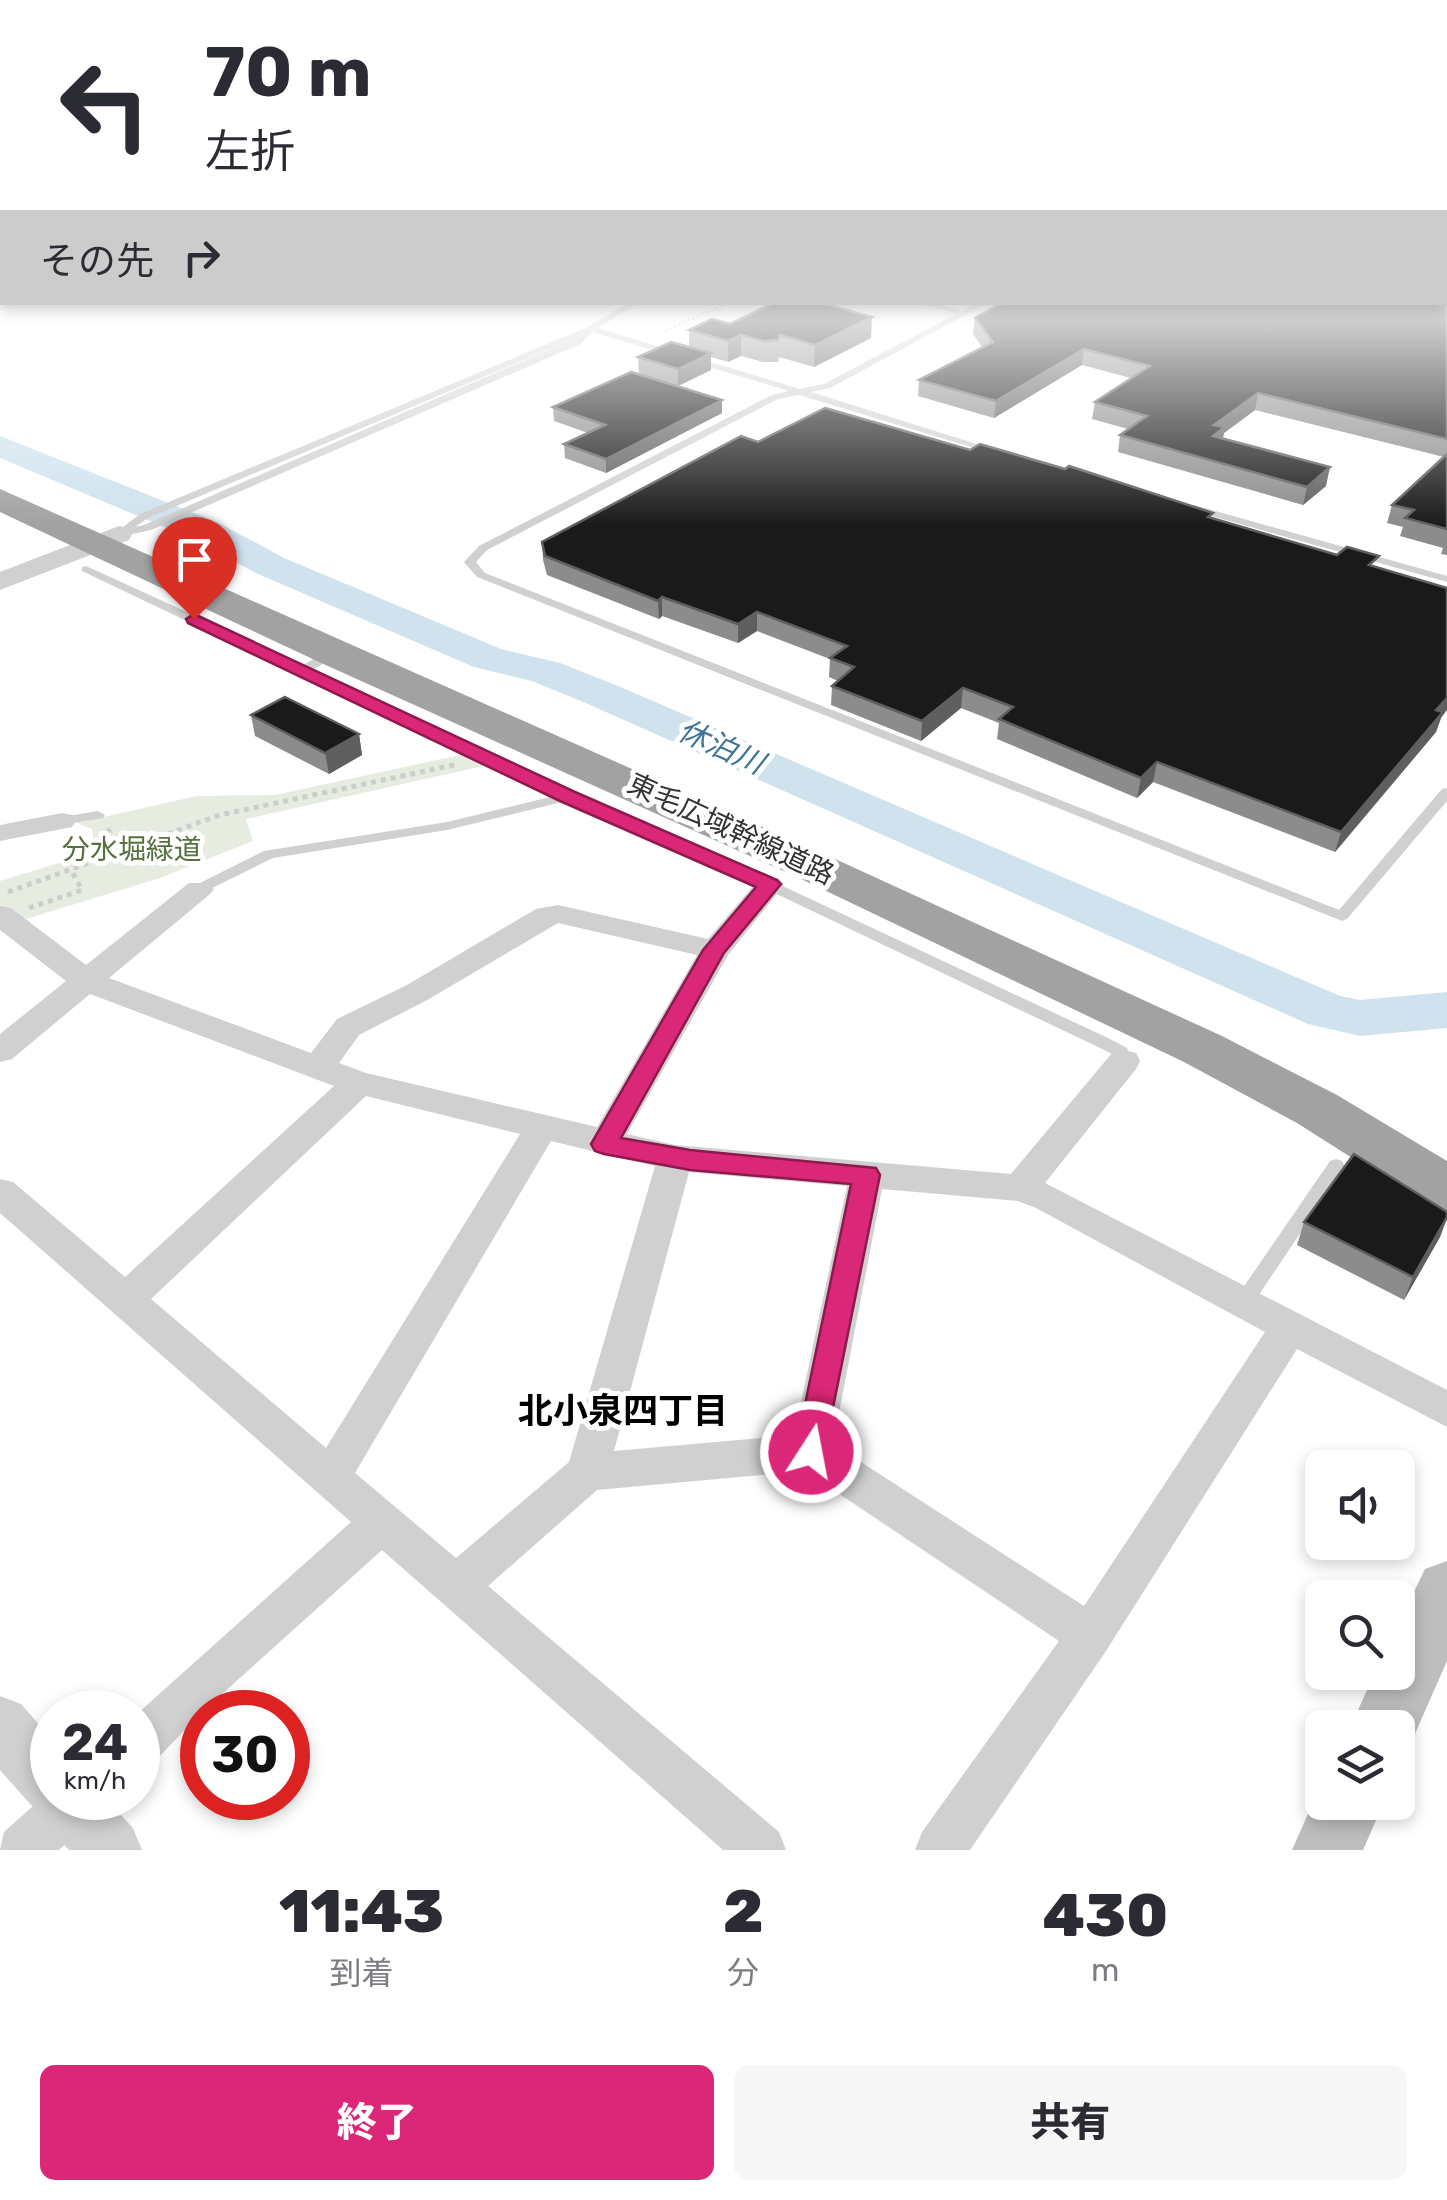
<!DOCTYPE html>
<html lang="ja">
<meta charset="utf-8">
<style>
:root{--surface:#fff;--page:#f7f7f7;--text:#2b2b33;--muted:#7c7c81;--accent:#db2777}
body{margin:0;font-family:Rubik,"Noto Sans JP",sans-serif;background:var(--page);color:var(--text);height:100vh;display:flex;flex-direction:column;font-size:38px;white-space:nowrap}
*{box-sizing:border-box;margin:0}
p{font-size:32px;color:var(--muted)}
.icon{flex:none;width:55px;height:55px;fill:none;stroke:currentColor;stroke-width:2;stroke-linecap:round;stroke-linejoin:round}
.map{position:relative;height:1850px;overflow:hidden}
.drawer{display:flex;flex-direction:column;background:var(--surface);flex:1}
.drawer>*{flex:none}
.top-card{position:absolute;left:0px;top:0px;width:1448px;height:305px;box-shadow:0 5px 15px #0003;background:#fff;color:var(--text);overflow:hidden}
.controls{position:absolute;left:1305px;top:1450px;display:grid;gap:20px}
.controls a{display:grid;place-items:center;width:110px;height:110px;border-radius:15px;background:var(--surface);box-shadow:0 5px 15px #0003;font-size:50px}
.speed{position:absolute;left:30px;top:1690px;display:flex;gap:20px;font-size:50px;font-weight:700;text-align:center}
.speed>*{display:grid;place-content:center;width:130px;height:130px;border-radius:50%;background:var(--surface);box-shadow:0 5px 15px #0003;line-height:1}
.speed small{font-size:25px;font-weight:400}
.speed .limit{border:15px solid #d22;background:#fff;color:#111}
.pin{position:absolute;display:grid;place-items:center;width:85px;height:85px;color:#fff;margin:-102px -42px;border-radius:50% 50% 50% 0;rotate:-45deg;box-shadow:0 0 10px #0007}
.pin .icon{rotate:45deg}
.me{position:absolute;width:110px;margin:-55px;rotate:11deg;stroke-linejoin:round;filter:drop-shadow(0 0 8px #0008)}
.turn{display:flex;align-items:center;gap:35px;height:210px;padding:0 40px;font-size:45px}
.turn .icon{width:130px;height:130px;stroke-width:2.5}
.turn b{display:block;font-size:70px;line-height:85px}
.then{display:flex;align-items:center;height:95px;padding:0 40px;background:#0003;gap:20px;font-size:38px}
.eta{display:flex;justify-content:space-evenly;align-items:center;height:170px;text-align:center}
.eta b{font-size:60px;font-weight:800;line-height:70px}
.cta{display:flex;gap:20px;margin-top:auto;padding:20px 40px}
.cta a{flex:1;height:115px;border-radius:15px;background:var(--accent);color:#fff;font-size:40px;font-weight:800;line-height:115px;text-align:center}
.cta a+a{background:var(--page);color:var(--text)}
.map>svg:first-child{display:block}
.green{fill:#e6ecdf}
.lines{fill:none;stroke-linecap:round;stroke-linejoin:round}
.stream{stroke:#cfe2ee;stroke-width:5}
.river{fill:#cfe2ee;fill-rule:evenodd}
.path-far1{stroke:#cdcdcd;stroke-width:2.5;stroke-dasharray:2.5 2.5;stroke-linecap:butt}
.path{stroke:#cdcdcd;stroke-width:5;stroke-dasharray:5 5;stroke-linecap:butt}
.service{fill:#d0d0d0;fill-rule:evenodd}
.minor{fill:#d0d0d0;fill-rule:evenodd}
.tertiary{fill:#d0d0d0;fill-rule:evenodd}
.secondary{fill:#bdbdbd;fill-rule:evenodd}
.trunk{fill:#a2a2a2;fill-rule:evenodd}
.wall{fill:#8c8c8c}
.shaded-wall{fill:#5f5f5f}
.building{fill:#1a1a1a;stroke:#5f5f5f;stroke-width:2.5}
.route{fill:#db2777;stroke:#8e194d;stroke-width:2.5}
.labels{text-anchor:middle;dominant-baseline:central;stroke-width:10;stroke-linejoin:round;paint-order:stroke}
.street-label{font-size:28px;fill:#333;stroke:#fff}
.park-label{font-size:28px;fill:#56703f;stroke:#fff}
.water-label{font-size:30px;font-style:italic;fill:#3f7597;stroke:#fff}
.near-neighbourhood-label{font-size:35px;font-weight:bold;fill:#000;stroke:#fff}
</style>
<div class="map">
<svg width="1447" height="1850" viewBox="0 0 1447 1850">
<rect width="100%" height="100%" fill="#fff"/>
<path class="green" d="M465 754 488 765 246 819 253 841 160 878 26 919 0 905V881L95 852 92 829 77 823 197 796 275 795Z"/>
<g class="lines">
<path class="stream" d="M0 308 16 302"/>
<path class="river" d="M0 436 219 523 284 558 501 649 560 663 618 686 1340 996 1360 1000 1447 992V1028L1360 1036 1308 1024 588 704 532 681 474 667 258 574 193 539 0 458Z"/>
<path class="path-far1" d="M665 331 730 302"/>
<path class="path" d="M107 829 127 849
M8 892 220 815 458 764
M29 908 82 890 71 870"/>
<path class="service" d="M629 302H640L598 328 800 389 824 384 956 314 916 302H931L962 311 978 302H989L830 388 811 392 999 451 991 453 799 395 778 399 487 550 476 562 485 573 1339 910 1442 789 1447 788V801L1347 919 1342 921 477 577 464 562 479 546 772 395 789 391 593 332 580 344 151 530 119 537 114 534 140 514 588 327ZM576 338 144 525 135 527 148 518Z
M1194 505 1447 576V582L1190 510V506Z
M86 566 303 665 327 651H335V657L312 670 572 794 774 882 1108 1038 1127 1048 1132 1061 1130 1065H1118L1114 1055 1096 1046 764 888 566 801 447 830 273 858 204 892H194L192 889 194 886 264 851 447 822 554 796 82 571V567Z
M98 811 105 815 103 818 62 825 55 821 62 817Z
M1336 1159 1342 1161 1345 1166 1342 1171 1250 1308 1243 1311 1236 1308 1233 1303 1236 1298 1330 1161Z"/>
<path class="minor" d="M62 813 72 815 76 821 72 827 0 841V825Z
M769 876 779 879 784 885 728 955 627 1134 675 1145 1011 1174 1112 1053 1124 1050 1136 1053 1140 1061 1136 1069 1045 1183 1447 1390V1427L1297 1349 1106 1651 970 1850H915L922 1832 1059 1641 805 1471 597 1490 488 1586 779 1832 786 1850H723L382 1550 202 1712 155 1761 138 1768V1713L351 1522 0 1213V1179L13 1182 125 1277 334 1086 90 994 12 1059 0 1062V1034L66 981 0 930V906L11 908 86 965 189 883H209L214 889 209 895 109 978 311 1053 337 1019 407 985 536 909 558 905 708 939 759 879ZM558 923 697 955 597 1127 366 1073 339 1063 359 1035 429 999ZM366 1096 520 1134 326 1448 151 1299ZM551 1141 655 1166 569 1462 456 1558 355 1473ZM689 1172 847 1186 794 1435 614 1451ZM882 1189 1018 1201 1036 1208 1265 1332 1084 1606 833 1444Z
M52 1789V1798H103L96 1815 59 1850H0L4 1832Z"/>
<path class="tertiary" d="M119 526 129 528 132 534 129 540 0 590V572Z
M0 1696 21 1704 52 1739V1798H105L133 1828 142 1850H69L42 1820 38 1809 31 1805 0 1770Z"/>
<path class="secondary" d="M1447 1561V1661L1407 1752 1398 1755V1728H1350L1375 1672H1398V1625L1425 1569Z
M1322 1782V1802H1384L1363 1850H1292Z"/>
<path class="trunk" d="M0 489 833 858 1222 1036 1337 1095 1447 1161V1211L1426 1205 1297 1123 1184 1062 799 878 319 662 0 512Z"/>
</g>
<path class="wall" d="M1447 266V555L1441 554 1443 548 1400 536 1403 527 1387 523 1392 505 1444 457 1255 410 1224 433 1223 438 1326 486 1303 505 1118 452 1120 435 1128 429 1092 419 1095 402 1131 378 1082 365 994 418 918 396 919 380 982 347 973 334 975 318Z
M730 324 871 338 814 367 779 357 778 362H763L741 356 728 362 711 357V370L678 386 639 374 638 357 689 347V330Z
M553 407 722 413 606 473 565 458 564 444 588 433 554 421Z
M758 442 970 450 1212 518 1376 567 1441 718 1436 732 1335 852 1153 782 1137 798 997 739 999 723 961 708 921 741 831 705 832 686 838 681 829 677 830 659 757 631 738 643 662 616 659 619 547 575 543 560 542 542Z
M251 715 359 734 362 755 329 774 255 736Z
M1447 1212V1219L1440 1237 1404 1300 1297 1245 1304 1222Z"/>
<path class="shaded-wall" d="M872 317 871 338 814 367 815 345Z
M741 335V356L728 362V341Z
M1084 349 1082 365 994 418 996 401Z
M711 353V370L678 386V369Z
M1258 393 1255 410 1224 433 1221 445 1210 453 1214 425Z
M722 400V413L606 473V459Z
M1330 467 1326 486 1303 505 1307 487Z
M662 597V616L659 619 658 601Z
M757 612V631L738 643V624Z
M963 688 961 708 921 741 922 721Z
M1447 698V710L1441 718 1436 732 1335 852 1341 832Z
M359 734 362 755 329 774 325 753Z
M1157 762 1153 782 1137 798 1141 778Z
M1447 1217 1440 1237 1404 1300 1413 1277Z"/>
<path class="building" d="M1445 266H1447V439L1258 393 1214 425 1225 427 1213 436 1330 467 1307 487 1120 435 1147 416 1095 402 1150 366 1084 349 996 401 919 380 993 342 975 318 1004 302H1445Z
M776 302H818L872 317 815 345 780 335 778 340 764 341 741 335 728 341 689 330 712 319 730 324Z
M671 342 711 353 678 369 638 357Z
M631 372 722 400 606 459 564 444 605 425 553 407Z
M825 408 970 450 980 444 1065 469 1069 466 1213 513 1208 517 1337 555 1347 547 1379 556 1369 565 1447 588V698L1436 710 1443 712 1341 832 1157 762 1141 778 999 719 1013 707 963 688 922 721 832 686 854 667 830 658 847 646 757 612 738 624 662 597 658 601 545 556 542 542 741 436 758 442Z
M1447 454V529L1405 518 1414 510 1392 505Z
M285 697 359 734 325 753 251 715Z
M1354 1154 1447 1212V1217L1413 1277 1304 1222Z"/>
<linearGradient id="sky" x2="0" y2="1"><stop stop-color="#9ec6ea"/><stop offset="0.51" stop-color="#fff"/><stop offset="1" stop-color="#fff" stop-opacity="0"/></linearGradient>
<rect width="1447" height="525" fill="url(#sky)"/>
<path class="route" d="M194 614 575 792 777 880 781 884 777 889 724 953 621 1138 690 1150 876 1168 880 1175 822 1462 811 1466 800 1462 795 1452 851 1184 690 1170 604 1154 595 1151 591 1144 703 950 756 887 560 801 188 623 186 619Z"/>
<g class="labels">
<g class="street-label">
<text transform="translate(731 829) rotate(25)">東毛広域幹線道路</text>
</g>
<g class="park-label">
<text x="132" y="849">分水堀緑道</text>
</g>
<g class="water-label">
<text transform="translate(721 747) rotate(24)">休泊川</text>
</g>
<g class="near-neighbourhood-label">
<text x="623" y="1411">北小泉四丁目</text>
</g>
</g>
</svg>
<div class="controls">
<a><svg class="icon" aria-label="sound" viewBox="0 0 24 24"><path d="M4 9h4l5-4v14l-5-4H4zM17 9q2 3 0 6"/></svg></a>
<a><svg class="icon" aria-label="search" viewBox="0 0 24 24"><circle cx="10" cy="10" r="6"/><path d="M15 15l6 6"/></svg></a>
<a><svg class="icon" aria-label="layers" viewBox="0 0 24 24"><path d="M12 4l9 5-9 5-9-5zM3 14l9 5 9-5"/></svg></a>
</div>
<div class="speed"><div>24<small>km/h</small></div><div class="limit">30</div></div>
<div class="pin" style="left:194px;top:619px;background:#d93025"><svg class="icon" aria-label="arrive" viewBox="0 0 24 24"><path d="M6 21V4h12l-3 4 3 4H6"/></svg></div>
<svg class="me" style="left:811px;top:1452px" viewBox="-20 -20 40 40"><circle r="17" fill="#db2777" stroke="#fff" stroke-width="3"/><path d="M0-11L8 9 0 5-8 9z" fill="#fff"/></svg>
<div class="top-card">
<div class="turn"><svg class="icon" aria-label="left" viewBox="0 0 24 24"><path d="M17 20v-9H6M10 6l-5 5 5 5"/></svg><div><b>70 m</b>左折</div></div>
<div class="then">その先<svg class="icon" aria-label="right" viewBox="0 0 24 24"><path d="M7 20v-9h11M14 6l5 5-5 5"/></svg></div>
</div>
</div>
<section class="drawer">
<div class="eta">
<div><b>11:43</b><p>到着</p></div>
<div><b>2</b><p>分</p></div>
<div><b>430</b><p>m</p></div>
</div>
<div class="cta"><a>終了</a><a>共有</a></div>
</section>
